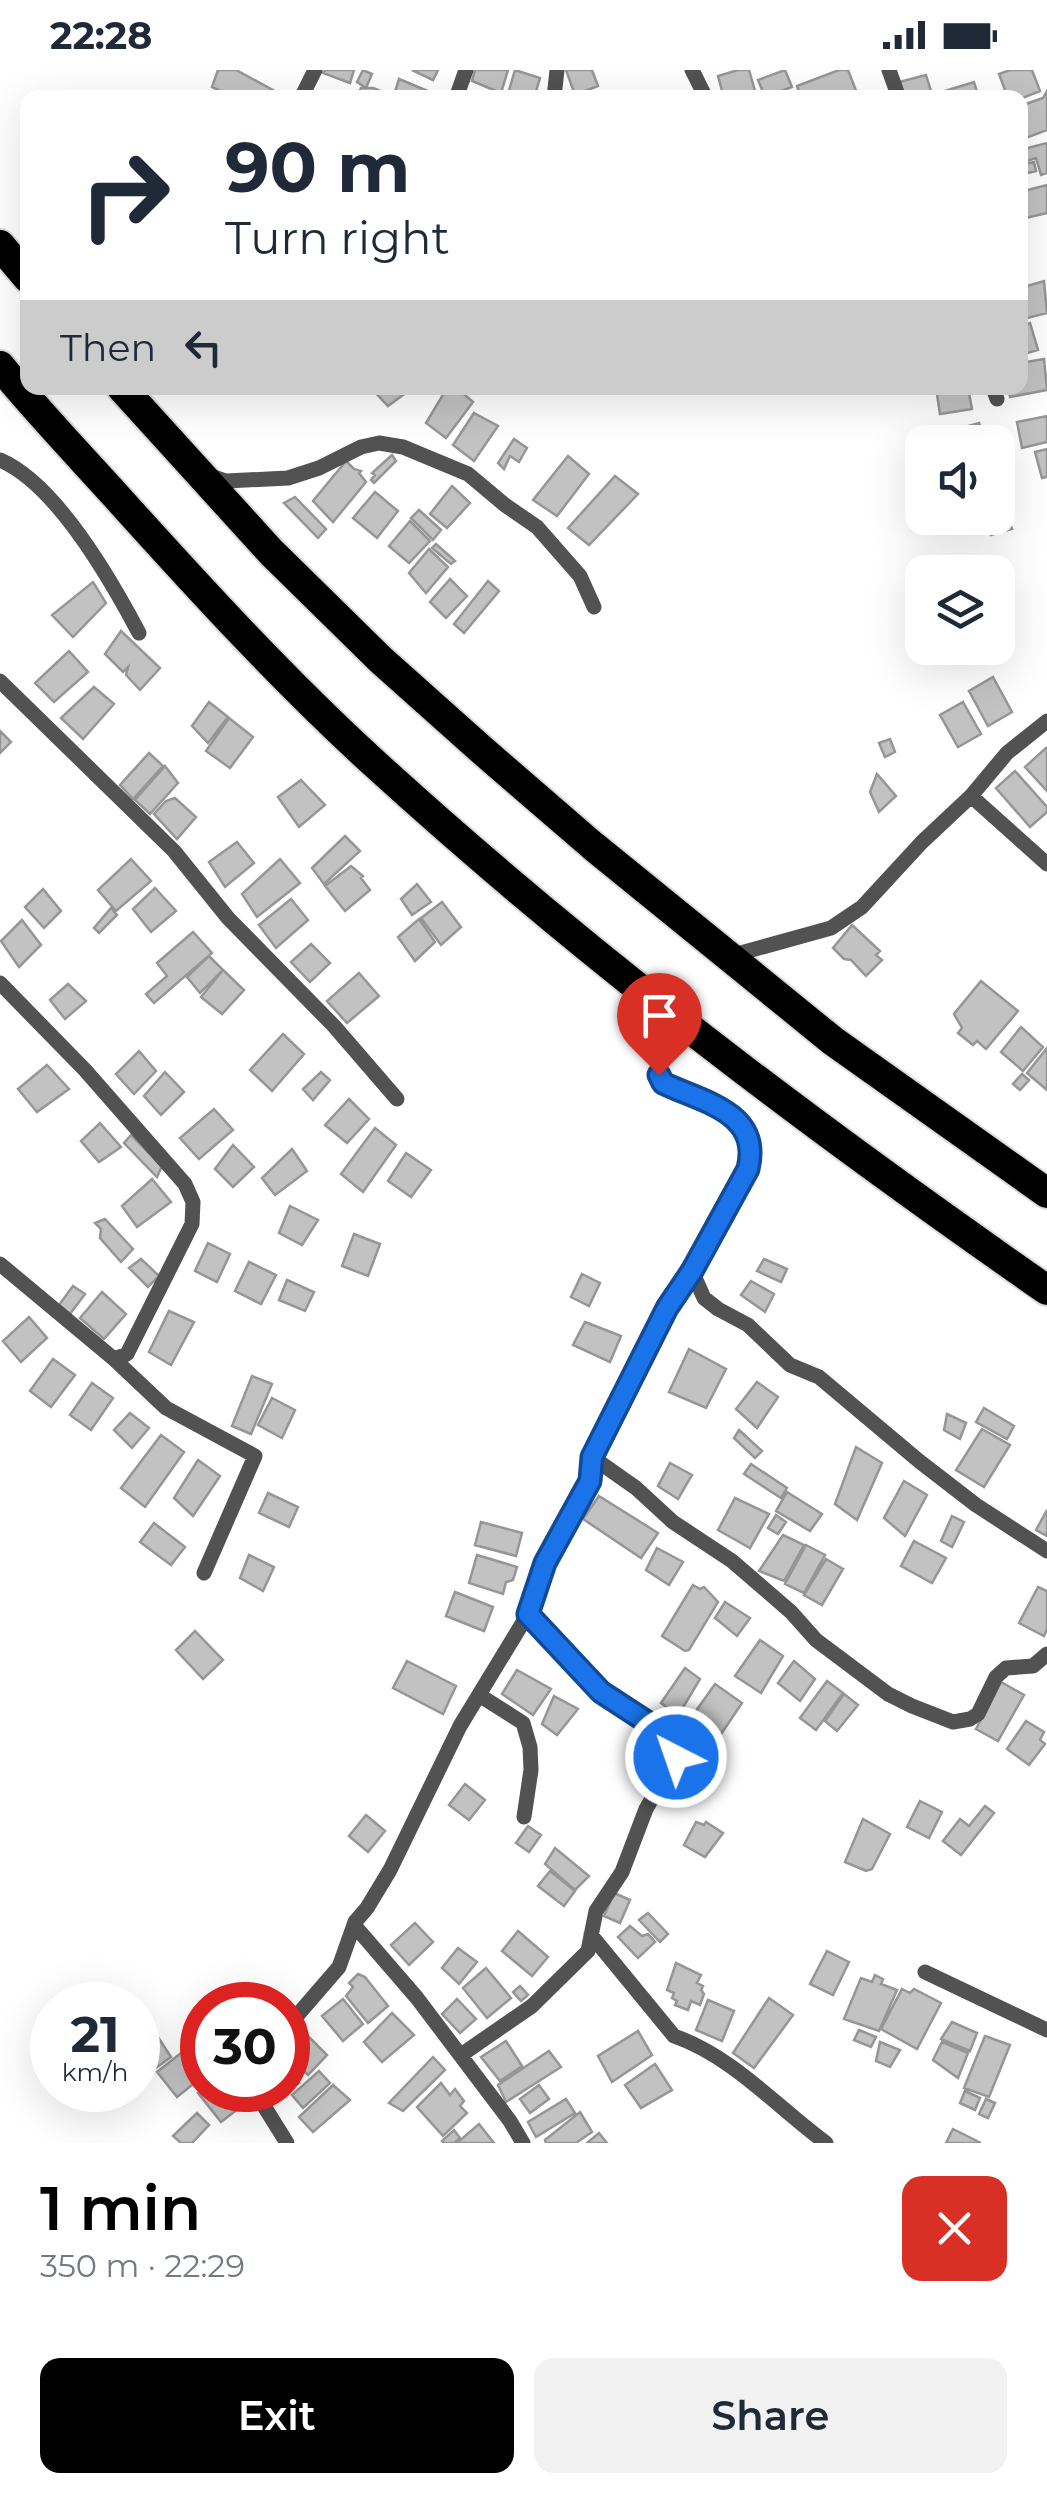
<!DOCTYPE html>
<meta charset="utf-8">
<style>
:root{--surface:#fff;--page:#f2f2f3;--text:#1f2937;--muted:#747a83;--accent:#000}
body{margin:0;font-family:Montserrat,sans-serif;background:var(--page);color:var(--text);height:100vh;display:flex;flex-direction:column;font-size:38px;white-space:nowrap}
*{box-sizing:border-box;margin:0}
p{font-size:32px;color:var(--muted)}
.icon{flex:none;width:55px;height:55px;fill:none;stroke:currentColor;stroke-width:2;stroke-linecap:round;stroke-linejoin:round}
.map{position:relative;height:2073px;overflow:hidden}
.details{display:flex;flex-direction:column;background:var(--surface);flex:1}
.details>*{flex:none}
.guide{position:absolute;left:20px;top:20px;width:1008px;height:305px;border-radius:20px;box-shadow:0 10px 40px #0002;background:#fff;color:var(--text);overflow:hidden}
.buttons{position:absolute;left:905px;top:355px;display:grid;gap:20px}
.buttons a{display:grid;place-items:center;width:110px;height:110px;border-radius:20px;background:var(--surface);box-shadow:0 10px 40px #0002;font-size:50px}
.speed{position:absolute;left:30px;top:1912px;display:flex;gap:20px;font-size:50px;font-weight:700;text-align:center}
.speed>*{display:grid;place-content:center;width:130px;height:130px;border-radius:50%;background:var(--surface);box-shadow:0 10px 40px #0002;line-height:1}
.speed small{font-size:25px;font-weight:400}
.speed .limit{border:15px solid #d22;background:#fff;color:#111}
.pin{position:absolute;display:grid;place-items:center;width:85px;height:85px;color:#fff;margin:-102px -42px;border-radius:50% 50% 50% 0;rotate:-45deg;box-shadow:0 0 10px #0007}
.pin .icon{rotate:45deg}
.me{position:absolute;width:110px;margin:-55px;rotate:319deg;stroke-linejoin:round;filter:drop-shadow(0 0 8px #0008)}
.turn{display:flex;align-items:center;gap:35px;height:210px;padding:0 40px;font-size:45px}
.turn .icon{width:130px;height:130px;stroke-width:2.5}
.turn b{display:block;font-size:70px;line-height:85px}
.then{display:flex;align-items:center;height:95px;padding:0 40px;background:#0003;gap:20px;font-size:38px}
.round{display:grid;place-items:center;flex:none;width:105px;height:105px;border-radius:20px;background:var(--page)}
.overview{display:flex;align-items:center;justify-content:space-between;height:170px;padding:0 40px}
h1{font-size:60px;font-weight:600;line-height:75px;color:var(--accent)}
.action{display:flex;gap:20px;margin-top:auto;padding:20px 40px}
.action a{flex:1;height:115px;border-radius:20px;background:var(--accent);color:#fff;font-size:40px;font-weight:600;line-height:115px;text-align:center}
.action a+a{background:var(--page);color:var(--text)}
.status{display:flex;justify-content:space-between;align-items:center;height:70px;padding:0 50px;background:var(--surface);direction:ltr}
.status svg{height:28px;fill:currentColor}
.map>svg:first-child{display:block}
.building{fill:#c2c2c2;stroke:#969696;stroke-width:2.5}
.lines{fill:none;stroke-linecap:round;stroke-linejoin:round}
.highway-casing{stroke:#dbdbdb;stroke-width:34}
.street{stroke:#525252;stroke-width:15}
.highway{stroke:#000;stroke-width:30}
.route-casing{stroke:#114b97;stroke-width:25}
.route{stroke:#1a73e8;stroke-width:18}
</style>
<div class="status"><b>22:28</b><svg viewBox="0 0 49 12"><path d="M0 12V9h3v3zM5 12V6h3v6zM10 12V3h3v9zM15 12V0h3v12zM26 1h20v11H26zM47 4h2v5h-2z"/></svg></div>
<div class="map">
<svg width="1047" height="2073" viewBox="0 0 1047 2073">
<rect width="100%" height="100%" fill="#fff"/>
<path class="building" d="M218 0H236L273 20 270 28H235L212 17Z
M325 0H354L350 13 323 3Z
M363 0 372 4 366 18 357 12Z
M412 0H438L433 10Z
M475 0H508L501 23 472 11Z
M515 0 540 8 534 28 508 24Z
M566 0H592L598 16 575 25Z
M738 0H749L757 28H724L718 6Z
M785 0 792 17 765 27 758 10Z
M839 0H848L857 23 845 28H801L797 16Z
M1010 0H1032L1040 21 1020 29 1008 28 999 4Z
M926 5 931 21 906 28 899 12Z
M399 9 430 22 427 28H393Z
M974 12 979 28H922Z
M361 18H373L391 25 363 28 358 25Z
M1047 21V60L1026 68 1020 54V36L1043 28Z
M1047 73V103L1041 105 1036 88 1020 93V80Z
M1034 92 1036 101 1020 105V95Z
M1047 115V143L1022 149 1020 122Z
M1044 211 1047 243 1020 250V218Z
M1030 253 1038 280 1020 285V256Z
M1044 289 1047 320 1010 327 1009 318H1020V293Z
M371 318H404L407 322 388 336Z
M447 318H457L473 332 446 368 426 353Z
M936 318H968L972 339 940 344Z
M474 343 498 356 474 391 453 375Z
M1047 346V372L1022 378 1017 352Z
M979 353 985 372H949L946 362Z
M514 369 527 378 519 392 510 386 504 399 498 393Z
M1047 379V407L1042 408 1035 382Z
M392 385 396 391 374 413 371 410 375 405 372 403Z
M568 386 589 404 557 446 533 430Z
M346 391 354 399 361 401 359 403 366 412 333 452 313 431Z
M615 406 638 424 589 475 568 458Z
M452 416 470 433 447 458 430 444Z
M998 420 1012 459 991 465 985 448H998Z
M375 422 398 441 377 468 353 448Z
M295 427 326 459 318 468 284 433Z
M419 440 441 460 433 470 411 448Z
M410 451 430 471 409 493 389 476Z
M436 474 455 491 451 494 432 478Z
M429 479 448 497 426 523 409 503Z
M450 509 467 526 446 548 430 532Z
M488 511 499 521 464 563 454 554Z
M93 512 106 533 73 567 52 545Z
M121 561 160 598 140 620 126 605 128 597 123 602 105 584Z
M69 581 88 602 54 632 35 613Z
M993 607 1012 642 988 656 969 621Z
M94 617 114 634 83 669 61 648Z
M209 632 228 647 208 673 192 656Z
M963 632 981 664 958 677 940 645Z
M229 648 253 667 230 698 206 681Z
M0 661 11 672 0 683Z
M890 669 895 682 885 687 879 673Z
M1046 678 1047 679V721L1025 697Z
M149 683 163 696 133 729 120 715Z
M165 696 178 713 150 744 135 730Z
M1015 701 1047 737V742L1030 757 996 718Z
M877 704 896 726 879 742 870 722Z
M301 710 325 735 299 757 278 727Z
M175 728 196 747 177 769 154 744 166 731Z
M345 766 360 781 324 814 312 798Z
M237 772 254 793 225 817 209 792Z
M131 789 151 811 116 841 98 820Z
M280 789 300 813 257 847 242 824Z
M351 796 363 806 361 808 370 820 345 841 325 816Z
M417 814 431 832 412 845 401 829Z
M155 818 176 841 151 862 133 839Z
M43 819 61 841 44 858 25 837Z
M291 829 308 850 276 878 259 855Z
M442 832 461 857 441 875 421 848Z
M111 838 117 845 99 863 94 858Z
M419 849 435 872 415 891 398 867Z
M22 850 41 875 19 897 1 871Z
M852 855 880 881 876 885 882 890 866 906 851 890 844 889 833 878Z
M193 862 212 883 154 933 146 924 167 906 157 893Z
M311 874 330 893 310 912 291 892Z
M209 886 223 900 200 923 187 907Z
M223 900 244 920 222 944 201 927Z
M359 903 379 926 347 953 327 931Z
M981 911 1018 941 986 979 977 971 973 975 958 963 962 958 954 944Z
M68 914 86 931 65 949 50 930Z
M1021 957 1043 977 1023 1001 1001 982Z
M283 964 304 984 272 1021 250 1000Z
M1047 978V1020L1027 1003Z
M139 981 156 1001 134 1024 116 1004Z
M47 995 69 1019 37 1042 18 1019Z
M165 1002 184 1022 161 1045 144 1026Z
M321 1002 330 1010 313 1030 303 1019Z
M1022 1004 1029 1010 1020 1020 1013 1014Z
M349 1029 369 1049 347 1073 325 1055Z
M214 1039 233 1060 199 1089 180 1068Z
M100 1053 121 1077 99 1092 81 1071Z
M375 1058 396 1075 363 1122 341 1104Z
M131 1065 162 1096 157 1107 124 1073Z
M233 1075 254 1097 233 1117 215 1099Z
M292 1079 307 1101 275 1125 262 1108Z
M406 1083 431 1100 411 1127 388 1111Z
M152 1109 171 1132 137 1157 122 1136Z
M290 1136 318 1150 302 1175 279 1163Z
M105 1149 133 1179 121 1192 100 1168 101 1159 95 1153Z
M354 1164 380 1174 368 1206 342 1196Z
M208 1173 230 1184 217 1212 195 1201Z
M141 1189 159 1206 148 1217 129 1198Z
M764 1189 787 1199 781 1212 757 1201Z
M249 1192 276 1205 261 1234 235 1221Z
M582 1204 600 1213 589 1236 571 1227Z
M287 1210 314 1222 305 1241 279 1230Z
M751 1211 774 1224 765 1242 741 1225Z
M73 1216 85 1224 70 1244 59 1235Z
M102 1222 126 1244 104 1269 80 1248Z
M169 1241 194 1252 171 1295 149 1282Z
M29 1247 47 1268 21 1292 3 1271Z
M585 1252 621 1266 610 1292 573 1275Z
M689 1279 726 1299 706 1338 669 1322Z
M53 1289 75 1305 51 1337 30 1321Z
M252 1306 272 1314 251 1364 232 1356Z
M757 1312 778 1327 757 1358 736 1339Z
M92 1313 113 1328 91 1360 70 1345Z
M272 1328 295 1340 282 1368 258 1355Z
M984 1338 1014 1356 1007 1369 976 1352Z
M130 1343 149 1358 132 1378 114 1360Z
M947 1344 966 1353 960 1369 944 1360Z
M982 1359 1010 1375 984 1417 956 1400Z
M739 1360 762 1381 755 1388 734 1368Z
M161 1365 184 1382 145 1437 121 1418Z
M856 1377 882 1393 857 1450 835 1434Z
M198 1390 220 1406 193 1446 174 1428Z
M670 1393 692 1405 678 1429 658 1416Z
M751 1394 787 1418 781 1428 744 1404Z
M904 1411 927 1425 905 1466 884 1448Z
M787 1422 822 1444 810 1461 776 1441Z
M268 1423 298 1437 289 1457 259 1443Z
M599 1426 658 1463 641 1488 583 1449Z
M735 1428 769 1444 750 1478 718 1460Z
M1047 1440V1466L1036 1460Z
M776 1445 786 1452 778 1464 768 1458Z
M952 1446 964 1452 952 1477 941 1471Z
M481 1452 522 1463 516 1486 475 1475Z
M154 1453 185 1477 171 1495 140 1472Z
M783 1465 804 1475 784 1511 759 1501Z
M914 1471 946 1488 932 1513 901 1496Z
M806 1475 825 1485 804 1523 785 1514Z
M657 1478 683 1492 669 1515 646 1500Z
M249 1485 274 1497 263 1521 240 1508Z
M477 1485 517 1497 513 1510 506 1512 503 1524 469 1513Z
M826 1489 843 1499 822 1535 804 1525Z
M693 1515 700 1519 704 1517 718 1532 689 1580 685 1581 662 1566Z
M1038 1517 1047 1521V1559L1044 1566 1019 1553Z
M455 1522 493 1537 484 1561 446 1546Z
M725 1532 750 1548 737 1566 715 1548Z
M195 1561 223 1590 203 1609 176 1580Z
M760 1570 783 1586 761 1623 735 1606Z
M407 1591 456 1616 443 1644 393 1618Z
M794 1591 815 1609 800 1631 778 1613Z
M685 1598 700 1609 678 1646 661 1633Z
M517 1600 551 1619 533 1645 502 1624Z
M827 1611 843 1623 816 1660 800 1648Z
M1001 1612 1024 1625 998 1671 976 1659Z
M715 1614 742 1633 707 1685 679 1665Z
M844 1624 858 1635 837 1661 825 1651Z
M554 1626 578 1639 557 1665 542 1654Z
M1026 1651 1044 1662 1040 1670 1045 1674 1029 1695 1007 1679Z
M465 1714 485 1730 469 1750 449 1735Z
M920 1731 942 1742 929 1768 907 1757Z
M985 1736 994 1743 961 1785 943 1771 960 1749 969 1756Z
M366 1745 385 1761 368 1782 349 1766Z
M863 1749 890 1764 872 1799 866 1801 845 1792Z
M696 1752 704 1755 706 1752 723 1763 705 1787 684 1775Z
M528 1756 541 1765 529 1782 516 1773Z
M555 1778 589 1806 575 1820 545 1794Z
M550 1801 575 1821 564 1836 538 1816Z
M614 1823 630 1830 620 1853 604 1846Z
M648 1843 668 1864 660 1872 639 1850Z
M415 1853 433 1872 409 1895 391 1875Z
M630 1856 642 1866 648 1864 655 1872 638 1888 618 1867Z
M518 1861 548 1887 532 1906 502 1881Z
M458 1878 477 1892 459 1914 442 1898Z
M827 1881 849 1892 833 1925 810 1914Z
M676 1893 701 1905 697 1913 703 1916 701 1920 704 1924 700 1935 691 1931 688 1940 675 1935 677 1931 672 1928 674 1923 667 1920Z
M486 1898 511 1928 487 1948 463 1918Z
M358 1904 365 1907 388 1936 368 1953 346 1926 353 1917 349 1913Z
M875 1905 883 1909 881 1914 897 1920 879 1961 844 1949 861 1908 872 1912Z
M520 1916 528 1925 521 1931 513 1922Z
M902 1919 910 1923 914 1919 941 1933 917 1979 881 1959Z
M769 1928 793 1945 754 1998 733 1983Z
M343 1929 363 1954 343 1971 322 1946Z
M457 1929 476 1949 460 1963 442 1944Z
M708 1930 734 1941 722 1971 696 1960Z
M392 1943 414 1965 382 1992 364 1972Z
M952 1952 977 1963 970 1981 941 1969Z
M859 1960 876 1967 871 1977 854 1970Z
M638 1961 652 1985 612 2012 598 1986Z
M305 1963 327 1985 308 2005 288 1985V1980Z
M156 1964 171 1987 145 2006 138 1995V1979Z
M985 1966 1010 1975 989 2027 964 2018Z
M506 1971 522 1996 500 2011 481 1987Z
M880 1972 900 1980 890 1997 876 1991Z
M942 1972 968 1983 958 2008 933 1990Z
M549 1981 561 1997 506 2032 498 2015Z
M181 1983 187 1991 194 1985 201 1994 196 1998 202 2007 177 2027 157 2002Z
M433 1987 445 2000 403 2041 389 2033Z
M655 1994 672 2020 641 2038 625 2015Z
M288 2001 299 2013 278 2027 272 2020H288Z
M319 2001 330 2013 303 2038 292 2025Z
M441 2013 450 2025 455 2019 464 2031 460 2036 467 2043 443 2066 417 2037Z
M333 2015 350 2030 313 2062 299 2047Z
M539 2015 549 2029 530 2043 520 2029Z
M202 2020H233L243 2035 221 2052 198 2023Z
M965 2021 980 2028 975 2040 960 2033Z
M566 2029 575 2043 536 2067 528 2052Z
M986 2029 995 2033 988 2048 979 2044Z
M580 2042 592 2062 576 2073H546L545 2070Z
M197 2043 209 2055 192 2073H181L173 2066Z
M479 2054 494 2073H457Z
M953 2059 981 2073H946Z
M454 2060 460 2068 454 2073H444L442 2071Z
M599 2063 607 2073H587Z"/>
<g class="lines">
<defs>
<path id="highway" d="M0 175 28 208
M0 296C37 341 77 383 116 426 198 517 283 610 374 693 584 885 813 1057 1047 1220
M122 318 271 482 381 590 483 681 593 776 833 971 1047 1123"/>
</defs>
<use href="#highway" class="highway-casing"/>
<path class="street" d="M692 0 706 28
M889 0 899 28
M301 28 315 0
M456 28 466 0
M554 28 557 0
M993 318 997 329
M0 390C56 414 111 510 139 563
M211 406 226 411 288 408 319 398 361 377 379 373 403 377 468 404 505 435 537 457 580 506 594 537
M0 611 174 781 228 848 334 956 397 1029
M971 726 1047 794
M730 886 831 858 862 837 922 772 971 726 1007 683 1047 651
M0 913 85 1000 185 1114 193 1132 192 1154 127 1284 114 1289
M0 1194 114 1289 166 1338 255 1386 204 1503
M692 1201 704 1228 718 1239 748 1255 790 1295 819 1307 919 1391 976 1435 1047 1481
M592 1387 636 1418 673 1452 732 1491 791 1542 816 1570 888 1624 912 1636 953 1652 970 1649 978 1644 996 1607 1006 1598 1033 1596 1047 1584
M479 1625 523 1653 530 1677 531 1700 524 1747
M354 1855 417 1928 510 2051 523 2073
M591 1865 674 1966C732 1986 777 2037 826 2073
M925 1902 1047 1960
M288 1956 339 1897 355 1852 367 1838 390 1800 460 1656 528 1544 545 1493 591 1411 592 1387 644 1280 748 1099C764 1034 693 1036 660 1009L658 992 685 953
M461 1985 532 1936 588 1881 596 1841 622 1802 646 1739 676 1687 677 1679 670 1667 601 1621 528 1544
M254 2020 287 2073"/>
<use href="#highway" class="highway"/>
</g>
<g class="lines">
<defs>
<path id="route" d="M659 1005 663 1013C701 1032 762 1041 748 1099L692 1201 667 1238 592 1387 590 1411 545 1493 528 1544 601 1622 670 1667 677 1678 676 1687"/>
</defs>
<use href="#route" class="route-casing"/>
<use href="#route" class="route"/>
</g>
</svg>
<div class="buttons">
<a><svg class="icon" aria-label="sound" viewBox="0 0 24 24"><path d="M4 9h4l5-4v14l-5-4H4zM17 9q2 3 0 6"/></svg></a>
<a><svg class="icon" aria-label="layers" viewBox="0 0 24 24"><path d="M12 4l9 5-9 5-9-5zM3 14l9 5 9-5"/></svg></a>
</div>
<div class="speed"><div>21<small>km/h</small></div><div class="limit">30</div></div>
<div class="pin" style="left:659px;top:1005px;background:#d93025"><svg class="icon" aria-label="arrive" viewBox="0 0 24 24"><path d="M6 21V4h12l-3 4 3 4H6"/></svg></div>
<svg class="me" style="left:676px;top:1687px" viewBox="-20 -20 40 40"><circle r="17" fill="#1a73e8" stroke="#fff" stroke-width="3"/><path d="M0-11L8 9 0 5-8 9z" fill="#fff"/></svg>
<div class="guide">
<div class="turn"><svg class="icon" aria-label="right" viewBox="0 0 24 24"><path d="M7 20v-9h11M14 6l5 5-5 5"/></svg><div><b>90 m</b>Turn right</div></div>
<div class="then">Then<svg class="icon" aria-label="left" viewBox="0 0 24 24"><path d="M17 20v-9H6M10 6l-5 5 5 5"/></svg></div>
</div>
</div>
<section class="details">
<div class="overview"><div><h1>1 min</h1><p>350 m · 22:29</p></div><a class="round" style="background:#d93025;color:#fff"><svg class="icon" aria-label="close" viewBox="0 0 24 24"><path d="M6 6l12 12M18 6L6 18"/></svg></a></div>
<div class="action"><a>Exit</a><a>Share</a></div>
</section>
